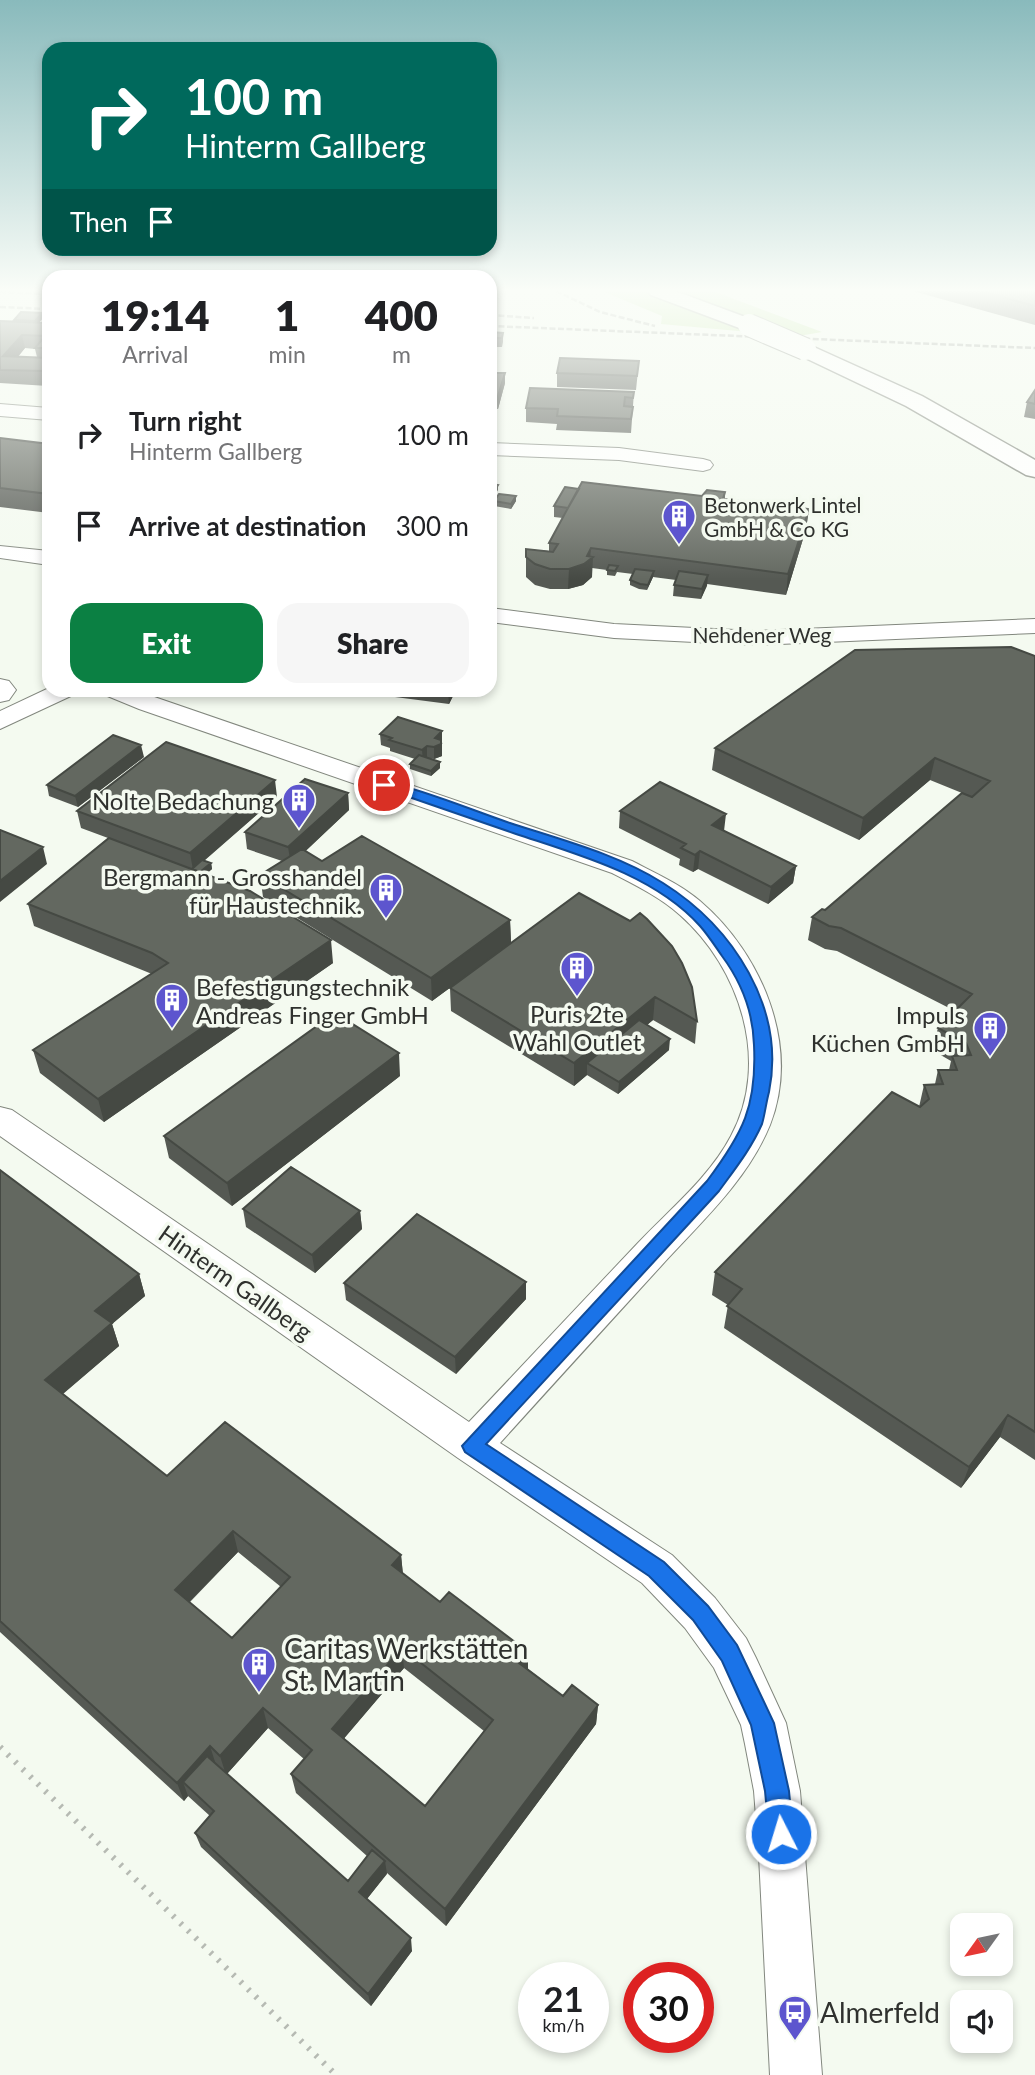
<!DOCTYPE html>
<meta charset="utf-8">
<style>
:root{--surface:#fff;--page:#f6f6f6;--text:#202124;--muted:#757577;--accent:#0b8043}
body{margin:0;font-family:Lato,sans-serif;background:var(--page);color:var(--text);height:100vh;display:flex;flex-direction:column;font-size:26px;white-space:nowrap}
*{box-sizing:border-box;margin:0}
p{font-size:23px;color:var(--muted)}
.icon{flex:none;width:38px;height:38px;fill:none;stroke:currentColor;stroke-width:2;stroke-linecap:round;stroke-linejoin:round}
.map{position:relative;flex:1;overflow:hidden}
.drawer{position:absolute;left:42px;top:270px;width:455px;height:427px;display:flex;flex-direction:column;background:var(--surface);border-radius:21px;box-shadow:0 4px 10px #0003}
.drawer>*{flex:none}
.guide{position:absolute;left:42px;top:42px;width:455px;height:214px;border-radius:21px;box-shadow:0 4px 10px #0003;background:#00695c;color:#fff;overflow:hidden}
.needle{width:46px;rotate:237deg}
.tools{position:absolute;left:950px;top:1913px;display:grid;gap:14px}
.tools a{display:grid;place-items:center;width:63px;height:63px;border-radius:14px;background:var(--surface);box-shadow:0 4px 10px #0003;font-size:35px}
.speed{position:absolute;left:518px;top:1962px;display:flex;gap:14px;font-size:35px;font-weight:700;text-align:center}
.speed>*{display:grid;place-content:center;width:91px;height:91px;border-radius:50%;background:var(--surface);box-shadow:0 4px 10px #0003;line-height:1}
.speed small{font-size:18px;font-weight:400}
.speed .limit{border:10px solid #d22;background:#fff;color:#111}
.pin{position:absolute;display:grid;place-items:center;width:60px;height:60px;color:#fff;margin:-30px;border:4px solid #fff;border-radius:50%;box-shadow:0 2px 7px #0007}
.me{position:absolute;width:77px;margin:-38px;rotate:355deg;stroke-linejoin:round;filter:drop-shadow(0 0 5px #0008)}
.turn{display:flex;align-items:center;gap:24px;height:147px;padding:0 28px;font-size:32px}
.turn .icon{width:91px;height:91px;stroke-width:2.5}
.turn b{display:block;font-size:49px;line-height:60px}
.then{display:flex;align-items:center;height:66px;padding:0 28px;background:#0003;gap:14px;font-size:26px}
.eta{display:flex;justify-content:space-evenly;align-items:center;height:119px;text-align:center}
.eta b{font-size:42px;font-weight:800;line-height:49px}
.primary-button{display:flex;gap:14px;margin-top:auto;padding:14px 28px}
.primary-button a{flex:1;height:80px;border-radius:21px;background:var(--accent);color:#fff;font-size:28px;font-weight:800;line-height:80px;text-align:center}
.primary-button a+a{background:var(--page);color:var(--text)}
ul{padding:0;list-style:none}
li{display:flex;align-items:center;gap:21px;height:91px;padding:0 28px}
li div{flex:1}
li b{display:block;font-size:26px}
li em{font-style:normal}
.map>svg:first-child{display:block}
.green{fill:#bfe39f}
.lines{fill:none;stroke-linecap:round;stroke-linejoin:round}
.minor-casing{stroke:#82877e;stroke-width:2}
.major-casing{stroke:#82877e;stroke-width:3}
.path{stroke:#b6bab3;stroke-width:6;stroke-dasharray:2.5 8;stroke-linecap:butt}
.minor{fill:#fff;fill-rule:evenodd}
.major{fill:#fff;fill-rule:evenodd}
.rail{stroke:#989c96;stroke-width:2.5;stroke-dasharray:6 2.5;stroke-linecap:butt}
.major-bridge-casing{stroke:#82877e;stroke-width:24;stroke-linecap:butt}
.major-bridge{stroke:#fff;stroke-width:22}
.wall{fill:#555953;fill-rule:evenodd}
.shaded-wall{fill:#454943}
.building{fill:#636860;stroke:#454943;stroke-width:2;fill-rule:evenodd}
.route{fill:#1a73e8;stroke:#114b97;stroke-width:2}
.labels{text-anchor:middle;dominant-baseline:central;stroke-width:7;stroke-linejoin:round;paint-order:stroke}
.far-poi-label{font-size:21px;fill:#2f312e;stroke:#f4faf0;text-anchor:start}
.far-street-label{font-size:21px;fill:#2f312e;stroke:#f4faf0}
.poi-label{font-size:24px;fill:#2f312e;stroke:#f4faf0;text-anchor:end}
.street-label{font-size:24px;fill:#2f312e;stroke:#f4faf0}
.near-poi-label{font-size:28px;fill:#2f312e;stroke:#f4faf0;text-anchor:start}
</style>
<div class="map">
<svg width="1035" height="2075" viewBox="0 0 1035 2075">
<rect width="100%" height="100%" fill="#f4faf0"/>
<path class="green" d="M602 291H648L749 332 661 324 662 316Z
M667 291H713L822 332 787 338Z"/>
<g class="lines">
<defs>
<path id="minor" d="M0 404 49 408V420L0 416Z
M490 443 619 448 703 459 710 461 713 465 710 469 703 471 619 460 490 455Z
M0 546 49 551V565L0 558Z
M490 608 614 624 755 631 1035 619V633L755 645 614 638 490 622Z
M0 679 9 681 16 690 9 700 0 702Z
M49 688 76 690 73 695 0 729V711Z
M102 690H134L632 861C655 873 680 884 700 901 762 954 801 1046 770 1125 747 1181 701 1222 661 1266 607 1325 553 1384 500 1443L672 1555 715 1598 746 1638 756 1658 786 1723 800 1791 822 2075H770L759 1856 754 1791 745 1744 741 1725 714 1668 685 1628 642 1583 458 1458 0 1136V1107L12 1110 469 1422C525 1363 581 1303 637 1244 669 1210 709 1178 731 1136 771 1062 740 968 680 915 660 897 635 885 612 873L139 709 105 695Z"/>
<path id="major" d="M648 291H675L756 321 759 325 756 329H742L651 295Z
M805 343 922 396 1035 460V477L1026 475 906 406 797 354 794 349 797 344Z"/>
</defs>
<use href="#minor" class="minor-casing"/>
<use href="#major" class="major-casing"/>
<path class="path" d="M0 1747 336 2075"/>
<use href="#minor" class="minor"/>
<use href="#major" class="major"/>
<path class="rail" d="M556 291 600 312 655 326
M0 292 49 294
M0 307 49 309
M490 315 534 318
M490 326 1035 348"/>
<defs>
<path id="major-bridge" d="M749 325 805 349"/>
</defs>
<use href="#major-bridge" class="major-bridge-casing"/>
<use href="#major-bridge" class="major-bridge"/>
</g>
<path class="wall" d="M909 290H1035V325Z
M43 318 39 322 49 323V385L48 386 0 383V321H14V320ZM25 348 35 349 37 357H18Z
M490 332 503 333V342L502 347H490Z
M639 361 636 390 557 387V373Z
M490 373 505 383 498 409H490Z
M1035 390V419L1024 417 1027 402Z
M634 392 631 433 556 430 557 424 526 422V408Z
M0 438 49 444V513L0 507Z
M579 489 702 496 725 492V499L809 509 806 529 786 595 707 584 701 599 673 596 674 585 676 580 653 577 647 590 639 589 630 585V580L633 574 617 572 615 576 607 575V570L592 568V577L583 585 568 589H550L535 585 526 577V549L549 551V543L563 518 554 517V506Z
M494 501H516L511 509 494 506Z
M1035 656V1460L1000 1437 961 1488 724 1328 728 1305 712 1295 715 1272 919 1107 924 1085 935 1084 938 1070H949L951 1061 932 1050 938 1028 955 1011 837 951 825 949 808 940 812 917 825 910 962 793 930 780 859 840 712 770 715 748Z
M341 690H456L449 704Z
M380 734 443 743 441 744 442 756 434 759 427 758 440 768 431 776 410 769V764L415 759 390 751V748L381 745Z
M144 757 78 807 49 796 47 785Z
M348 793 349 810 305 851 322 861 510 920 511 943 432 1001 263 897 260 875 282 861 247 849 245 832Z
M277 797 204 861 211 863 212 869 206 874 333 963 104 1122 40 1073 33 1050 152 974 34 926 28 904 108 838 81 828 77 811Z
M620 811 724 831 796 866 793 883 768 904 698 869 693 872 679 865 680 859 619 828Z
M579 893 697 1021 695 1044 653 1020 647 1025 669 1050 618 1094 587 1075 574 1086 451 1011 450 988Z
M400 1076 232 1206 169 1158 164 1136Z
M0 1170 139 1274 145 1296 112 1324 119 1346 63 1394 167 1476 401 1555 403 1574 528 1669 563 1696 598 1705 596 1724 446 1926 387 1873 367 1899 412 1951 371 2006 201 1847 195 1833 210 1816 188 1796 184 1801 0 1632ZM238 1552 281 1587 232 1638 190 1602ZM404 1668 484 1731 425 1806 344 1738ZM268 1728 304 1759 291 1774 296 1793 367 1856 348 1881 227 1774Z
M243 1209 360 1211 362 1229 315 1273 246 1227Z
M344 1283 526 1299 456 1374 346 1300Z"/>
<path class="shaded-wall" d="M42 313 43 318 36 326 35 321Z
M22 335 25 348 6 370 3 356Z
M49 367V385L48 386 45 371Z
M505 373V383L498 409 497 399Z
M498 485V490L491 501V496Z
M516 496V501L511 509V504Z
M809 509 806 529 786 595 788 574Z
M591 548 590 559 593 557 592 577 583 585 568 589 569 569 587 556Z
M654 571 653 577 647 590 648 585Z
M708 575 707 586 701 599 702 589Z
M448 690H456L449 704Z
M442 731V756L434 759V747L435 738Z
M141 745 144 757 78 807 75 796Z
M427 746V757L423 762 422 750Z
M935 758 930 780 859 840 863 818Z
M440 762V768L431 776V771Z
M275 780 277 797 193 870 190 853Z
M348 793 349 810 291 865 288 847Z
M726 814 724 831 712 825Z
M43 847 47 864 0 902V881Z
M700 851 698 869 693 872 695 855Z
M211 863 212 869 199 880 198 874Z
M796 866 793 883 768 904 771 887Z
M510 920 511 943 432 1001 431 978Z
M331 940 333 963 104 1122 98 1099Z
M655 997 653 1020 595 1068 587 1063V1075L574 1086V1063Z
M670 1039 669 1050 618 1094 619 1082Z
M399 1053 400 1076 232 1206 227 1183Z
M360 1211 362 1229 315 1273 312 1255Z
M139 1274 145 1296 112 1324 119 1346 53 1402 45 1380 95 1311Z
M526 1282V1299L456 1374 455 1357Z
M1008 1415 1000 1437 961 1488 969 1467Z
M233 1531 238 1552 181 1610 175 1590Z
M401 1555 403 1576 392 1565Z
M402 1648 404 1668 336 1748 332 1729Z
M528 1652V1672L519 1663Z
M598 1705 596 1724 446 1926 445 1909Z
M263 1708 268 1728 226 1775 220 1756Z
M210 1746 216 1765 183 1782 188 1796 184 1801 177 1783Z
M385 1861 387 1874 362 1905 359 1892Z
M411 1938 412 1951 371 2006 368 1994Z"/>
<path class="building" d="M976 290H1035V306Z
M21 312 42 313 35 321 14 320Z
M0 321 49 323V348H35L45 336 22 335 3 356 49 358V367L45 371 0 370Z
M490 332 503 333 502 338H490Z
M560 358 639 361 637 376 557 373Z
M490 373H505L497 399H490Z
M530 388 634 392 633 398 625 397 624 406 633 407 631 419 557 416 558 409 526 408Z
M1035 390V404L1027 402Z
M0 438 49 444V494L0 488Z
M582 482 702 496 707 490 725 492 723 499 809 509 788 574 591 548 587 556 593 557 584 564 569 569H550L535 564 526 557V549L553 552 558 544 549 543Z
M490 484 498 485 491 496H490Z
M565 487 579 489 568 508 554 506Z
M499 494 516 496 511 504 494 501Z
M609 565 618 566 615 571 607 570Z
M635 569 654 571 648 585 640 584 630 580Z
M679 571 708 575 702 589 674 585Z
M1011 647 1035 656V1432L1008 1415 969 1467 727 1306 742 1289 715 1272 892 1092 920 1107 929 1099 924 1085 943 1084 938 1070H957L952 1056 971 1055 966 1043 938 1028 972 994 841 928 829 926 812 917 822 909 825 910 962 793 972 797 990 781 935 758 863 818 715 748 855 650Z
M398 717 442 731 435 738 441 740V744L434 747 427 746 422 750 389 740 392 738 380 734Z
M113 735 141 745 75 796 47 785Z
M166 742 275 780 190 853 77 811Z
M419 755 440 762 431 771 410 764Z
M305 779 348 793 288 847 245 832Z
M660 782 726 814 712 825 796 866 771 887 700 851 695 855 681 848 686 844 620 811Z
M0 830 43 847 0 881Z
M362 836 510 920 431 978 260 875 302 849 322 861Z
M109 838 250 891 331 940 98 1099 33 1050 168 963 152 953 28 904Z
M202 860 211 863 200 872 192 869Z
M579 893 630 921 640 913 647 919 672 946 682 963 692 987 697 1021 655 997 574 1063 450 988Z
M335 1013 399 1053 227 1183 164 1136Z
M639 1020 670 1039 619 1082 587 1063Z
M291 1167 360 1211 312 1255 243 1209Z
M0 1170 139 1274 95 1311 112 1323 45 1380 167 1476 225 1422 401 1555 392 1565 440 1602 449 1592 528 1652 519 1663 563 1696 572 1685 598 1705 445 1909 291 1774 312 1750 263 1708 220 1756 210 1746 177 1783 0 1621ZM233 1531 290 1577 232 1638 175 1590ZM402 1648 493 1720 425 1806 332 1729Z
M417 1214 526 1282 455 1357 344 1283Z
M207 1756 348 1881 372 1850 385 1861 359 1892 411 1938 368 1994 195 1833 214 1811 183 1782Z"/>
<linearGradient id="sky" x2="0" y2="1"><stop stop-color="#89babc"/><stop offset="0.5" stop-color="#fafdf8"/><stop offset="1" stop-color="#fafdf8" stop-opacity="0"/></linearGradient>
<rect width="1035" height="581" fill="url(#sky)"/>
<path class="route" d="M384 781C427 791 469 809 510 823 562 840 617 854 663 883 733 927 786 1008 769 1092 766 1103 765 1114 762 1124 751 1149 735 1169 719 1191L486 1444 664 1562 708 1606 737 1645 774 1723 789 1791 793 1834 789 1843 781 1846 772 1843 769 1834 765 1791 751 1725 722 1661 693 1620 649 1576 465 1452 462 1446 707 1181C743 1133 757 1106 754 1045 753 1011 742 983 722 956 715 946 708 935 700 926 654 875 579 855 516 834 471 818 425 803 380 787V782Z"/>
<defs>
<symbol id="building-pin" viewBox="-11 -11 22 30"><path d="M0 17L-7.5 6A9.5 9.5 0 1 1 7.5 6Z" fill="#5d55ce" stroke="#f4faf0"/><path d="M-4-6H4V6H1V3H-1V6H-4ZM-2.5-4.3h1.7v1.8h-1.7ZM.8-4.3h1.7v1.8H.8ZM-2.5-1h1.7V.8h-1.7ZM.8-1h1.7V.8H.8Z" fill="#fff"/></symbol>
<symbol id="bus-pin" viewBox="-11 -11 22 30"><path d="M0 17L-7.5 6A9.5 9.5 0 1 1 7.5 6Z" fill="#5d55ce" stroke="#f4faf0"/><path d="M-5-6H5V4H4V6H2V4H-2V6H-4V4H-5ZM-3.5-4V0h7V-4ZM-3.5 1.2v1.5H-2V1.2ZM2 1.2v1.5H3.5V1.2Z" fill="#fff"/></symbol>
</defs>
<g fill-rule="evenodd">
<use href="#building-pin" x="660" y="497" width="38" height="52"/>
<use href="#building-pin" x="280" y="781" width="38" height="52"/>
<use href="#building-pin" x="367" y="871" width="38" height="52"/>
<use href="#building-pin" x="558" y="949" width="38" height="52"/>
<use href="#building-pin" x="153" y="981" width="38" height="52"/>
<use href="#building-pin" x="971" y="1009" width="38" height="52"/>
<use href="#building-pin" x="240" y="1645" width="38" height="52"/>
<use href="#bus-pin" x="776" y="1993" width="38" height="52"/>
</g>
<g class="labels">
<g class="far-poi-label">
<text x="704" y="504">Betonwerk Lintel<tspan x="704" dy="24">GmbH &amp; Co KG</tspan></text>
</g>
<g class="far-street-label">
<text x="762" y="634">Nehdener Weg</text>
</g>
<g class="poi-label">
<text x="274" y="800">Nolte Bedachung</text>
<text x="362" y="876">Bergmann - Grosshandel<tspan x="362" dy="28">für Haustechnik.</tspan></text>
<text x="196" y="986" text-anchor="start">Befestigungstechnik<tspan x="196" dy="28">Andreas Finger GmbH</tspan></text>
<text x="577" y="1013" text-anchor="middle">Puris 2te<tspan x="577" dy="28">Wahl Outlet</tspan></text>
<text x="965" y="1014">Impuls<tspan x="965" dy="28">Küchen GmbH</tspan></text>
</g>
<g class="street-label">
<text transform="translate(236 1282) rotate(35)">Hinterm Gallberg</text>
</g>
<g class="near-poi-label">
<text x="284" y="1648">Caritas Werkstätten<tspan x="284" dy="32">St. Martin</tspan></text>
<text x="820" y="2012">Almerfeld</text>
</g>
</g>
</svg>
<div class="tools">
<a><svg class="needle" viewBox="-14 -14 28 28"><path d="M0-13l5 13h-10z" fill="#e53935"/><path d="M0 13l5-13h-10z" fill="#757577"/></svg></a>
<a><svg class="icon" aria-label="sound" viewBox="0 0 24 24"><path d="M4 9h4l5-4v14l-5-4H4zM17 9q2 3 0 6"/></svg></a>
</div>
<div class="speed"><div>21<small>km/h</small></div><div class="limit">30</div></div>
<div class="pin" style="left:384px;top:785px;background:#d93025"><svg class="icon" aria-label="arrive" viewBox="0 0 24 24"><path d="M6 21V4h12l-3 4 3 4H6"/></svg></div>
<svg class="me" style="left:781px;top:1834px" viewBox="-20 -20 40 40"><circle r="17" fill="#1a73e8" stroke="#fff" stroke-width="3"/><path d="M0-11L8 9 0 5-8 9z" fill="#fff"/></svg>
<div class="guide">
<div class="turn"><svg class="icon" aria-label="right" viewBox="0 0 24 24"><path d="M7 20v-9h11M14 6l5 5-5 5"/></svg><div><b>100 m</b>Hinterm Gallberg</div></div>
<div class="then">Then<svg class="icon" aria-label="arrive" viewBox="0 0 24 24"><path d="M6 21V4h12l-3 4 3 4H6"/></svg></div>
</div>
<section class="drawer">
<div class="eta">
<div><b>19:14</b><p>Arrival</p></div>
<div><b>1</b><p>min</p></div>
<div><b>400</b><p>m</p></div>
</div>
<ul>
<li><svg class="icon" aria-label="right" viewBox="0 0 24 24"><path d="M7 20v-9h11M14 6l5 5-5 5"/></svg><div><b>Turn right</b><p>Hinterm Gallberg</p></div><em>100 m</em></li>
<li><svg class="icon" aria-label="arrive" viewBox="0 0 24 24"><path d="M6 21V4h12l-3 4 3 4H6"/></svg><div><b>Arrive at destination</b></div><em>300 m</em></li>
</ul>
<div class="primary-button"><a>Exit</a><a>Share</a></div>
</section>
</div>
